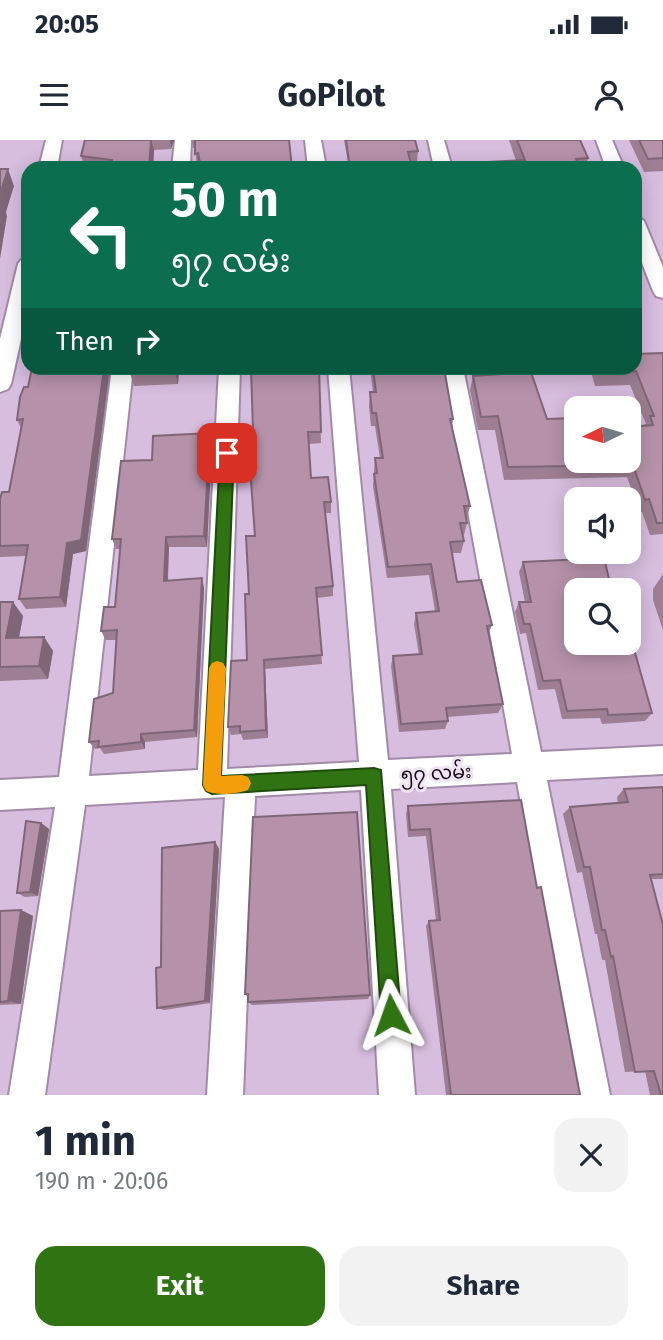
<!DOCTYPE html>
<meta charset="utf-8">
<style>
:root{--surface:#fff;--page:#f2f2f3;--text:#1f2937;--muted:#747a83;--accent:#2f7312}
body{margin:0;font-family:"Fira Sans","Noto Sans Myanmar",sans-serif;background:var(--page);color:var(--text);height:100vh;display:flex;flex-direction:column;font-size:26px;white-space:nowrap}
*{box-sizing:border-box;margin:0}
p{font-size:23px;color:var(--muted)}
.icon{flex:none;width:38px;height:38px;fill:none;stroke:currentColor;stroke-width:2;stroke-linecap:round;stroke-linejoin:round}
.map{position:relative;height:955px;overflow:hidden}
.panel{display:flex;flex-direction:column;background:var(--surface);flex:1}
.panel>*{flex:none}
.top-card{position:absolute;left:21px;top:21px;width:621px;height:214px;border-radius:21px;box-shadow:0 4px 18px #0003;background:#0b6e4f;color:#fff;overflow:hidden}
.needle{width:46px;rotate:265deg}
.tools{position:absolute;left:564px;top:256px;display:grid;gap:14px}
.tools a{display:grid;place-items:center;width:77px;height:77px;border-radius:14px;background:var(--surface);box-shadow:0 4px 18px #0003;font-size:35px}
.pin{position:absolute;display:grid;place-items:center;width:60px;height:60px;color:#fff;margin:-30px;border-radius:14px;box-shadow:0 4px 10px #0006}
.me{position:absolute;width:77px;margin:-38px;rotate:356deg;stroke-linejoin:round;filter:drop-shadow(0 0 5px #0008)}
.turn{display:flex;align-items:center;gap:24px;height:147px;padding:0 35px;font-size:32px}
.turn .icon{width:91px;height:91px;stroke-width:2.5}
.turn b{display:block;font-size:49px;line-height:60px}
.then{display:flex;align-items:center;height:66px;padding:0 35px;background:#0003;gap:14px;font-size:26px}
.round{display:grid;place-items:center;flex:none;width:74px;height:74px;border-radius:21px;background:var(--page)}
.summary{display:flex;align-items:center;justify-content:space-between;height:119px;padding:0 35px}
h1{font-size:42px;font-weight:700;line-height:52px}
.cta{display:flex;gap:14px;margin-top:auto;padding:14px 35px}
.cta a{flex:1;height:80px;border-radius:21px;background:var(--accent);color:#fff;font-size:28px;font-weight:700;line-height:80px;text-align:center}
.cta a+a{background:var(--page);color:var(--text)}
.status{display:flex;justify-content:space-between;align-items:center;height:49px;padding:0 35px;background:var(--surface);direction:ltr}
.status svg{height:19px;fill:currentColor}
header{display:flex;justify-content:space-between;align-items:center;height:91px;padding:0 35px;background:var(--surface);font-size:32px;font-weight:700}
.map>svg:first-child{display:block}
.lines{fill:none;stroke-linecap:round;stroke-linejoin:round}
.minor-casing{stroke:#a28aa9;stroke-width:4}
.minor{fill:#fff;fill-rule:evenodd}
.wall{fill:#9d7e92}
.shaded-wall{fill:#7f6677}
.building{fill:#b692aa;stroke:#7f6677;stroke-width:2}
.route{fill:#2f7312;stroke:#1f4b0c;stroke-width:2}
.slow{fill:#f59e0b}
.labels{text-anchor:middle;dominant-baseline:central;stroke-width:6;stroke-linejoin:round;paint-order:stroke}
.street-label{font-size:19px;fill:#130a16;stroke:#f0e3f4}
</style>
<div class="status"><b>20:05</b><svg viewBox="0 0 49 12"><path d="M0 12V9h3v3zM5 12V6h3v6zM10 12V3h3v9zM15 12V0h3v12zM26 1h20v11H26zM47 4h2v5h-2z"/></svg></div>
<header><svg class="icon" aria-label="menu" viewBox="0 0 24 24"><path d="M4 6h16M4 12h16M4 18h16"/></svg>GoPilot<svg class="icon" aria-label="person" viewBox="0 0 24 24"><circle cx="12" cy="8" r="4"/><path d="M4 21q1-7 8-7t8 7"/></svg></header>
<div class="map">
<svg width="663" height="955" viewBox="0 0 663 955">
<rect width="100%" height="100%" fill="#d7bdde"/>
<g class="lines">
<defs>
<path id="minor" d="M46 0H62L57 28H39Z
M175 0H191L190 28H172Z
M305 0H321L326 28H308Z
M428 0H444L452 28H434Z
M596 0H612L624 28H606Z
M635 75 644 81 663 127V158L656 156 653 151 635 105Z
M28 118V167L11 244 8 249 0 252V199L18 124 21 120Z
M112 228H133L89 636 198 630 219 228H240L227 629 359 622 328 228H349L388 620 512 614 442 228H463L541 612 663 606V634L547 640 610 955H574L517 642 391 649 415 955H379L361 650 255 656 243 955H207L225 657 85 665 45 955H9L55 667 0 670V640L59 637Z"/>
</defs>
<use href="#minor" class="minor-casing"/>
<use href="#minor" class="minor"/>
</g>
<path class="wall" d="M85 0H174L171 9 154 10 153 28H85L81 16Z
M192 0H289L200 26 197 27 195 8H193Z
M344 0H415L418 11 417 21H410L411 28H349Z
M509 0H580L588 18 585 28H470L471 23 516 21Z
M629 0H663V31L644 32Z
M663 213V394L650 395 642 372H639L627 337 504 340 495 290H478L470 250 473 236 547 279 576 320 646 284 630 245 595 246 590 228H635Z
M32 228H110L86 411 73 414 66 467 26 469 19 459 26 416 0 417V359L9 352 21 288 17 280 28 247Z
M131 228H206L179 230 178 244 134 246 130 233Z
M319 228 321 303 309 304 311 338 331 362V373H325L333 446V456L317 458 322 524 265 529 268 598 243 600 241 594 231 595 228 587 247 520 249 454 255 396 250 325H243L241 314 253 291Z
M370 228H444L453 279 452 286 470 366 467 378V383L464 395H463L464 401 461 413H452L457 442 492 485 488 495 503 564 498 573 447 577 448 581 445 589 399 592 391 526 393 516 419 515 414 484 416 473 435 471 429 435 387 438 373 346 375 318H380L375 286H371L369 266 370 252H373Z
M212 305 207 407H169L168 441 204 448 197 597 145 602V609L104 614 100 608 95 609 89 602 113 553 116 500H106L101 491 115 467 120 409H116L112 399 152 320Z
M523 422 576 450 652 573 645 581 602 584 600 578 562 579 555 549 538 550 526 493 520 494 515 472 519 462H525L519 432Z
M663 434V490L653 460V449Z
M0 462 23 476 19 498 44 497 53 511 48 539 0 541Z
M663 647V739H651L663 955H650L645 931 625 932 605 820H602L597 794H595L582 732 577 733 563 674 570 667 618 663 617 657 624 649Z
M408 666 537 748 580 955H446L426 786 429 781H436L426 696 408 697 406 674Z
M41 683 49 689 38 756 25 757 17 753Z
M215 702 219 709 210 863 164 870 157 868 161 827Z
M21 770 33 776 21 864 0 865V771Z
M245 854 370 855 368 859 252 865 248 862V857Z"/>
<path class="shaded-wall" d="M151 0 154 10 153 28H149Z
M170 0H174L171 9Z
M8 29 14 46 6 72 7 76 0 119V54Z
M104 228H110L86 411 73 414 66 467 60 457 67 403Z
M175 228H178L179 230 178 244 175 232Z
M210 293 212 305 207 407 204 396Z
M166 397 169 407 167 451 164 441Z
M202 438 204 448 197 597 194 590Z
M13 462 23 476 16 512 6 498Z
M44 497 53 511 48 539 39 526Z
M264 520 265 529 268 598 266 590Z
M141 594 145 602V609L141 602Z
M41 683 49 689 38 756 30 752Z
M215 702 219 709 210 863 205 861Z
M21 770 33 776 21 864 8 861Z"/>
<path class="building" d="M85 0H151L149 28H111L112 20 81 16Z
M195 0H289L292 28H201L198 13 195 14Z
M346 0H415L418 11 408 12 411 24 350 28Z
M517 0H580L588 18 576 19 580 28H472L471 23 525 20Z
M639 0H663V18L648 19Z
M0 29H8L0 54Z
M663 213V383H657L649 359 645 360 633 325 508 327 498 276 481 277 473 236 531 232 547 279 576 278V320H628V287L653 285 650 276H654L636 231 601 233 599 228H635V214Z
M32 228H104L81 400 67 403 60 457 19 459 28 405 0 406V359L2 352H9L23 279 17 280 20 257 24 247H28Z
M131 228H175V232L130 233Z
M251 228H319L321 292H308L311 338 328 337 331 362H324L333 446 316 448 322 515 264 520 266 590 240 592V586L228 587 231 521 247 520 245 454H249L246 396H255L249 313 241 314 240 291H253Z
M373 228H444L453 279H450L470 366H464L467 383H460L464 401 450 402 457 442 481 440 492 485 487 486 503 564 446 568 448 581 401 584 393 516 422 514 416 473 439 471 431 424 388 427 374 334 377 333 375 318H383L376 273H372L370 252H376Z
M210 293 204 396 166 397 164 441 202 438 194 590 141 594V602L98 607 99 601 89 602 94 559 113 553 117 490 101 491 104 467H115L121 399H112L121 321 152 320 153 296Z
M604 418 610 443 619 442 621 450H576V502H628V488L652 573 608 575 607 569 567 571 560 540 543 541 530 484H524L519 462H531L523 422Z
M0 462H13L6 498 44 497 39 526 0 527Z
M663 647V734L650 735 663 785V955H661L654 931 635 932 613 816 611 817 605 790H602L590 727H584L570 667 628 662 624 649Z
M521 660 537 748 541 747 580 955H451L429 781 440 780 430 689 410 690 408 666Z
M357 672 370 855 248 862V854H245L253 677Z
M26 681 41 683 30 752 17 753Z
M215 702 205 861 157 868 156 828 161 827 162 708Z
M21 770 8 861 0 862V771Z"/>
<path class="route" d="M227 308 234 313 221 636 374 628 381 630 401 875 398 883 391 886 384 883 381 875 366 645 212 654 206 651 203 645 220 313Z"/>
<path class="slow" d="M217 521 223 523 226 528 221 636 242 635 248 637 251 643 248 650C237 654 217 656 206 651L203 645 209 528 212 523Z"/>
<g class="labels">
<g class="street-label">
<text transform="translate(436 633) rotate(-3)">၅၇ လမ်း</text>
</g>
</g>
</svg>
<div class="tools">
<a><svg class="needle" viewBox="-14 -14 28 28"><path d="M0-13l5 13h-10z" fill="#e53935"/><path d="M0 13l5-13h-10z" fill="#747a83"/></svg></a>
<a><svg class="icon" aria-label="sound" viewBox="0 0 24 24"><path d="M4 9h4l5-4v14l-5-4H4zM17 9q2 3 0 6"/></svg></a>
<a><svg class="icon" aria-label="search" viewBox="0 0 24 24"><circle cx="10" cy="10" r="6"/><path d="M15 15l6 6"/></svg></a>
</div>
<div class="pin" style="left:227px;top:313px;background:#d93025"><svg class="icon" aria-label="arrive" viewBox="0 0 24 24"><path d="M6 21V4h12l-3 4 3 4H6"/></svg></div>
<svg class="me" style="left:391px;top:875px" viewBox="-20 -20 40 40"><path d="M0-17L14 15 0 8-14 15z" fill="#2f7312" stroke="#fff" stroke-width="4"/></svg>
<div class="top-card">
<div class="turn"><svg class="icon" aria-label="left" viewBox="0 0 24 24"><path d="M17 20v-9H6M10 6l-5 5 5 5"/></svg><div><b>50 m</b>၅၇ လမ်း</div></div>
<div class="then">Then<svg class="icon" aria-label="right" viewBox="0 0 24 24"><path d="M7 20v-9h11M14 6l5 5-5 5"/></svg></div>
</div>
</div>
<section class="panel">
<div class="summary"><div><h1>1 min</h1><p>190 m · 20:06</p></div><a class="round"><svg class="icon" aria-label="close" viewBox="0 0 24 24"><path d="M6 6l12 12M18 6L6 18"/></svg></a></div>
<div class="cta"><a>Exit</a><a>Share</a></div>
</section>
